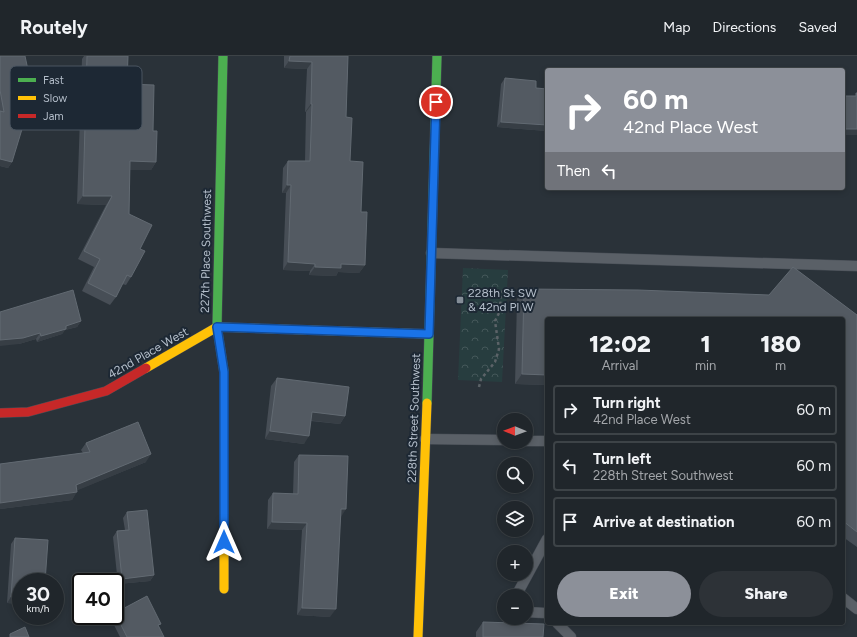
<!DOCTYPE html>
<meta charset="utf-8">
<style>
:root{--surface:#20262b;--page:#2d3237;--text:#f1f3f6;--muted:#a2a5a9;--line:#3d4347;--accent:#8c9099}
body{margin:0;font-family:Figtree,sans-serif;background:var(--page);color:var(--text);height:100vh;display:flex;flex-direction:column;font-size:15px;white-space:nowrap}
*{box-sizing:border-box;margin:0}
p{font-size:13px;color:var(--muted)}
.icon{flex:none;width:22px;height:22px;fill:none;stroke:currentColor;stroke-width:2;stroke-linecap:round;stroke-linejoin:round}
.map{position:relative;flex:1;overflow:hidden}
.sheet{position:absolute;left:545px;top:261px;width:300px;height:308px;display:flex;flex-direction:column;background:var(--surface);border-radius:4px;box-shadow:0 2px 6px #0003,0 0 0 1px var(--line)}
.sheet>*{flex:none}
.guide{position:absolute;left:545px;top:12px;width:300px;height:122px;border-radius:4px;box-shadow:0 2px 6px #0003,0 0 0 1px var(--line);background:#8c9099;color:#fff;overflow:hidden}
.needle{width:26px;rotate:271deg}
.tools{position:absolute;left:497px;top:357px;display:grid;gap:8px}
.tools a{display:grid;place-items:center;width:36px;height:36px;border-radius:50%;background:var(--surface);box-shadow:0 2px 6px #0003,0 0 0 1px var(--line);font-size:20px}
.speed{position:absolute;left:12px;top:517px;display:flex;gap:8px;font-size:20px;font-weight:700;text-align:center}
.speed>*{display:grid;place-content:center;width:52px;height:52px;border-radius:50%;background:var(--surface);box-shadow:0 2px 6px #0003,0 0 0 1px var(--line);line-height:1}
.speed small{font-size:10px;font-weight:400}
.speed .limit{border:2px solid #111;border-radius:6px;background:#fff;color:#111}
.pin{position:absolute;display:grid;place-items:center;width:34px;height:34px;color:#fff;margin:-17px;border:2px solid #fff;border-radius:50%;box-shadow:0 1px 4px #0007}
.me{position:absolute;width:44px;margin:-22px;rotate:0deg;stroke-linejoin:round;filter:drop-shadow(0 0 3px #0008)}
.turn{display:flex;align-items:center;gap:14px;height:84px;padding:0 12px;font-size:18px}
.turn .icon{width:52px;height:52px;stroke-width:2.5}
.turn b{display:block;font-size:28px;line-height:34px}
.then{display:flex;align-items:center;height:38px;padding:0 12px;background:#0003;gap:8px;font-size:15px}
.eta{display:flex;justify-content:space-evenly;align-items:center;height:68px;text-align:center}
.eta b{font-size:24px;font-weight:800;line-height:28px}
.primary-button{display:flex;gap:8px;margin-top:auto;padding:8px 12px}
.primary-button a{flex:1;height:46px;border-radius:24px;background:var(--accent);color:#fff;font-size:16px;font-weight:800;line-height:46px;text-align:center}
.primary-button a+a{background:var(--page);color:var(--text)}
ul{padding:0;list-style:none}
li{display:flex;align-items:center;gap:12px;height:50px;margin:0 8px 6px;padding:0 4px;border:2px solid var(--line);border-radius:4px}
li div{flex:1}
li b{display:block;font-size:15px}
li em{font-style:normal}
header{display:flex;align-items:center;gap:24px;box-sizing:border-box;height:56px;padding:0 20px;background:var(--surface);border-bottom:1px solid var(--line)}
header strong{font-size:19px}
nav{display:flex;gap:22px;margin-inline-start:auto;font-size:14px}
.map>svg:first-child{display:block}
.park{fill:url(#park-crowns)}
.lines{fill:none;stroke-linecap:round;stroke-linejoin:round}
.lane-casing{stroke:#484e56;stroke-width:11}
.fast-casing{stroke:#484e56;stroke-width:10}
.slow-casing{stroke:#484e56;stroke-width:10}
.jam-casing{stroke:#484e56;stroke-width:10}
.path{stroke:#5c6368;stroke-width:2.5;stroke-dasharray:3 3;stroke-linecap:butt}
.lane{stroke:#5a6067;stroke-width:10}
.fast{stroke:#4caf50;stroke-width:9}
.slow{stroke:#ffc107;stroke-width:9}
.jam{stroke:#c62828;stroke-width:9}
.wall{fill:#474e56}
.shaded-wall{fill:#373e45}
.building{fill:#535a62;stroke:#626a72}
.route-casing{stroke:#114b97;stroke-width:10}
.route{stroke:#1a73e8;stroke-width:7}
.poi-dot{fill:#848d97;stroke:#1d2834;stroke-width:1.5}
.labels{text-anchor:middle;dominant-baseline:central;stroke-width:4;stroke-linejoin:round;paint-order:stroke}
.street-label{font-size:12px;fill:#b4beca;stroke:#1d2834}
.poi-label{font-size:12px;fill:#b4beca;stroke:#1d2834;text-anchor:start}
.key{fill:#1d2834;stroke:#4a5561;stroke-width:1}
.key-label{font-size:11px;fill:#b4beca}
</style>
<header>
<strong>Routely</strong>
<nav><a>Map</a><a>Directions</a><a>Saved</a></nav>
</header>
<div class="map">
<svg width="857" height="581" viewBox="0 0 857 581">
<defs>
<pattern id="park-crowns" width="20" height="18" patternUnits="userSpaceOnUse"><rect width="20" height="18" fill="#273d3f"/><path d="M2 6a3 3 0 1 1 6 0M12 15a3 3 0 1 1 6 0" fill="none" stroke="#445759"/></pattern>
</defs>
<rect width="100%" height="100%" fill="#2a3239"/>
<path class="park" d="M463 212 508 214 502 326 458 324Z"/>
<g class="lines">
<defs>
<path id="lane" d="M431 197 857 210
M425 383 504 384
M526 385H547
M516 540 547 483
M843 542 857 553
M526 556 545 557 547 558
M557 567 571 581"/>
<path id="fast" d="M223 0 217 271 224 316V370
M427 347 437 0"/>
<path id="slow" d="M146 312 217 271 429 278
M224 370V533
M418 581 427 347"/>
<path id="jam" d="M0 357 28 356 106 335 146 312"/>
</defs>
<use href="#lane" class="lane-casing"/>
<use href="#fast" class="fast-casing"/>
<use href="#slow" class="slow-casing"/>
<use href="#jam" class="jam-casing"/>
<path class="path" d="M479 331 481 323 495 306 499 293 495 265 501 253 500 243 503 234 510 232"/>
<use href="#lane" class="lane"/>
<use href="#fast" class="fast"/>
<use href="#slow" class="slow"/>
<use href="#jam" class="jam"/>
</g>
<path class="wall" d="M0 0 12 106 8 112 0 110Z
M84 0H128L127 28 153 75 156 106 151 114H130L129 158 140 193 131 221 126 229 122 228 116 241 110 249 82 235 94 211 78 203 106 149 77 148 82 3Z
M284 0H348L346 61 350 105 361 156 365 209 359 217 338 216 336 220 309 219 310 215 283 214 286 137H282L283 112 288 105H305L306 56H305L307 13 284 12Z
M505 22 536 32 547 33V75L497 71 501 28Z
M524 233 857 259V491L843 481V263L547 329 515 328 517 243Z
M0 256 81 265 77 271 65 274 62 278 37 286 36 283 19 288Z
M277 322 345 360 340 368 311 365 304 388 265 383 271 330Z
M86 387 146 406 77 434 72 444 0 453V408L83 397 81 394Z
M299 399 341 461 330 561 297 559 302 474 267 473 268 444 273 437 293 438 294 406Z
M127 456 154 519 150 525 118 528 113 481 117 475 125 474 123 462Z
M15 482 21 548 7 547 11 488Z
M115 557 158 571 164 581H120L111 563 113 560H115Z
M483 566 543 581H476V576Z"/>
<path class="shaded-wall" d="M289 5 312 6 307 13 284 12Z
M311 48H312L306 56H305Z
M501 66 547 69V75L497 71Z
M843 73H857V79H843Z
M0 103 12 106 8 112 0 110Z
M130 105 156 106 151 114H124Z
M287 129H291L286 137H282Z
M83 140H112L106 149 77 148Z
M288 206 315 208 310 215 283 214Z
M341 208 365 209 359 217 338 216 336 220 309 219 315 211Z
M81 265 77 271 65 274 62 278 37 286 41 280 66 270Z
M40 277 36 283 19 288 0 290V284Z
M522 318 547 319V329L515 328Z
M312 356 345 360 340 368 307 364Z
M270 375 309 380 304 388 265 383Z
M151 398 146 406 71 437 76 429Z
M77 436 72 444 0 453V447Z
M341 453H346L341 461Z
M272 466 307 467 302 474 267 473Z
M154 519 150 525 118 528 122 523Z
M11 541 21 542V548L7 547Z
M302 552 336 553 330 561 297 559Z"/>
<path class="building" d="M0 0H25L33 37 12 106 0 103V55L4 56 0 34Z
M87 0H128L127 28 154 29 153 75H157L156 106 130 105 129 158 152 169 140 193 145 195 131 221 127 219 116 241 88 227 100 203 84 195 112 140H83Z
M290 0H348L346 61 352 62 350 105 363 106 361 156H367L365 209 341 208V212L315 211V208L288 206 291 129H287L288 105H310L312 48H311L312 6 289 5Z
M505 22 536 25V32L547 33V69L501 66Z
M856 37H857V73H843V40H856Z
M793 211 857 259V476L843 465V263H547V319L522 318 524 233 638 234 769 239Z
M73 234 81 265 66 270V273L41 280 40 277 23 282 0 284V256Z
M277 322 349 331 345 360 312 356 309 380 270 375Z
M138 366 151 398 76 429 77 436 0 447V408L90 396 86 387Z
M299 399 348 400 346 453H341L336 553 302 552 307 467 272 466 273 437 298 438Z
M147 454 154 519 122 523 117 475 129 474 127 456Z
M15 482 48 484 45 526H21V542L11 541Z
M147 540 161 568 158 569 164 581H127L115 557Z
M483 566 544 568 543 581H483Z
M25 571 29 581H10V578Z"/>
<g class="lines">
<defs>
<path id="route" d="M224 486V316L217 271 429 278 436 46"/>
</defs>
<use href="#route" class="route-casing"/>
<use href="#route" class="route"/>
</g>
<rect class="poi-dot" x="456" y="240" width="8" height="8" rx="2"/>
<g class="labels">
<g class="street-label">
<text transform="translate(206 195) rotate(-89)">227th Place Southwest</text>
<text transform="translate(148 297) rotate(-30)">42nd Place West</text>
<text transform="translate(414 362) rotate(-88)">228th Street Southwest</text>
</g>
<g class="poi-label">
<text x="468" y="237">228th St SW<tspan x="468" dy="14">&amp; 42nd Pl W</tspan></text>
</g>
</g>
<rect x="10" y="10" width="132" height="64" rx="6" class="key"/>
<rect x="18" y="22" width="18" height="4" fill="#4caf50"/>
<rect x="18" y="40" width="18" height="4" fill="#ffc107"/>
<rect x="18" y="58" width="18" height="4" fill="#c62828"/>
<g class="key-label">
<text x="43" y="28">Fast</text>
<text x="43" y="46">Slow</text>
<text x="43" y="64">Jam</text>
</g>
</svg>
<div class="tools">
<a><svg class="needle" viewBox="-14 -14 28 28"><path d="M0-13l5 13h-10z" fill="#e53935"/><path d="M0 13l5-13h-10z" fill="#a2a5a9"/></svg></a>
<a><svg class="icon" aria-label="search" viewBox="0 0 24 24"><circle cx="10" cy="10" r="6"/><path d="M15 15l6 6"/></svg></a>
<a><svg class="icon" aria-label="layers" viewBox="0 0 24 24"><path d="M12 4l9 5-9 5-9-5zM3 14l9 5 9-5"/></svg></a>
<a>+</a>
<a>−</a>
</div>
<div class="speed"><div>30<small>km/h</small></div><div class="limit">40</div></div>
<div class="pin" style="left:436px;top:46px;background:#d93025"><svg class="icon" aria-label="arrive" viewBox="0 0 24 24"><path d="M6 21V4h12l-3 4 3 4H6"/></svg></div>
<svg class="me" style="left:224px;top:486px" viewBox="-20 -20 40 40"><path d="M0-17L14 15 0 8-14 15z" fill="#1a73e8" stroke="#fff" stroke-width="4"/></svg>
<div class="guide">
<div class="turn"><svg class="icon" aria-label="right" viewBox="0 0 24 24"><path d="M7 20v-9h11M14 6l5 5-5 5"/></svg><div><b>60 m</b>42nd Place West</div></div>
<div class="then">Then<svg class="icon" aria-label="left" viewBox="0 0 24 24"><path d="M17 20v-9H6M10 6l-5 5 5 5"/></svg></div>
</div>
<section class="sheet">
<div class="eta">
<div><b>12:02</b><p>Arrival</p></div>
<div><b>1</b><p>min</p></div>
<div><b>180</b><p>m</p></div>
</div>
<ul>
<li><svg class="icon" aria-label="right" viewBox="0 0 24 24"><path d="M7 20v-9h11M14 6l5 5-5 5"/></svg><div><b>Turn right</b><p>42nd Place West</p></div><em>60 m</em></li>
<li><svg class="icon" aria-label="left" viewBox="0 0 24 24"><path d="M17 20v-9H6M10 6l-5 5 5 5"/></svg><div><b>Turn left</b><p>228th Street Southwest</p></div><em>60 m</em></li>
<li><svg class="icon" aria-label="arrive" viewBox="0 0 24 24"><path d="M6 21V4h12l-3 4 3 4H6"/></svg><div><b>Arrive at destination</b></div><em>60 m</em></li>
</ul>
<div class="primary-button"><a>Exit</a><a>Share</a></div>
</section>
</div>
